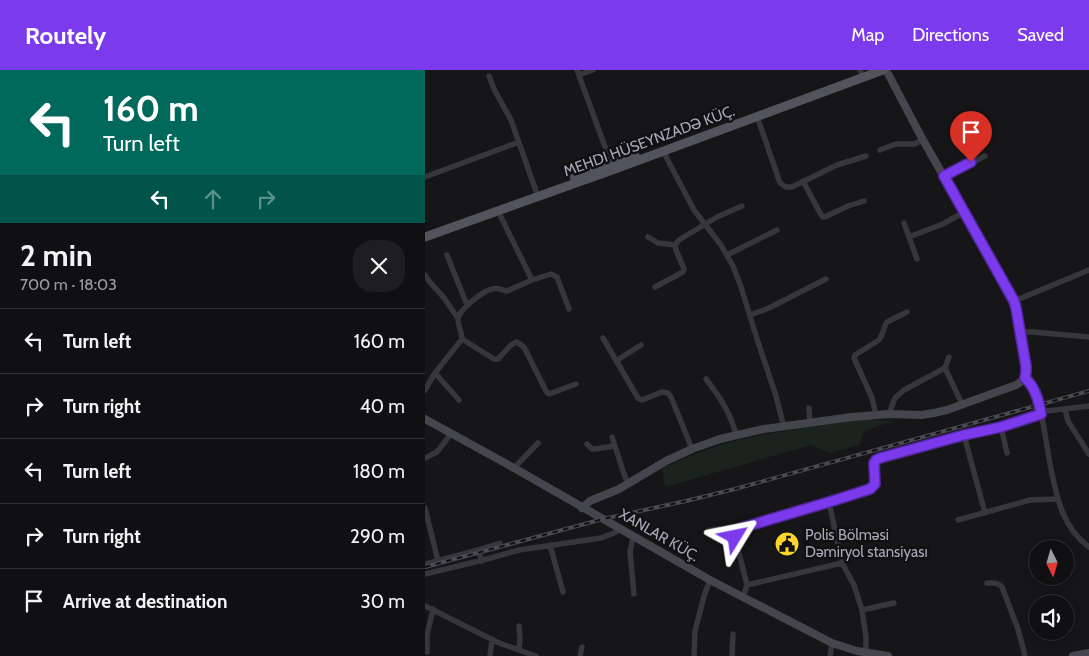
<!DOCTYPE html>
<meta charset="utf-8">
<style>
:root{--surface:#101012;--page:#1e1e20;--text:#f1f3f6;--muted:#9c9d9f;--line:#303032;--accent:#7c3aed}
body{margin:0;font-family:Cabin,sans-serif;background:var(--page);color:var(--text);height:100vh;display:flex;flex-direction:column;font-size:19px;white-space:nowrap}
*{box-sizing:border-box;margin:0}
p{font-size:16px;color:var(--muted)}
.icon{flex:none;width:28px;height:28px;fill:none;stroke:currentColor;stroke-width:2;stroke-linecap:round;stroke-linejoin:round}
.map{position:relative;flex:1;overflow:hidden}
.side{display:flex;flex-direction:column;background:var(--surface);width:425px}
.side>*{flex:none}
.guide{background:#00695c;color:#fff;overflow:hidden}
.needle{width:32px;rotate:175deg}
.fabs{position:absolute;left:604px;top:470px;display:grid;gap:10px}
.fabs a{display:grid;place-items:center;width:45px;height:45px;border-radius:50%;background:var(--surface);box-shadow:0 2px 8px #0003,0 0 0 1px var(--line);font-size:25px}
.pin{position:absolute;display:grid;place-items:center;width:42px;height:42px;color:#fff;margin:-51px -21px;border-radius:50% 50% 50% 0;rotate:-45deg;box-shadow:0 0 5px #0007}
.pin .icon{rotate:45deg}
.me{position:absolute;width:55px;margin:-28px;rotate:55deg;stroke-linejoin:round;filter:drop-shadow(0 0 4px #0008)}
.turn{display:flex;align-items:center;gap:18px;height:105px;padding:0 20px;font-size:22px}
.turn .icon{width:65px;height:65px;stroke-width:2.5}
.turn b{display:block;font-size:35px;line-height:42px}
.lanes{display:flex;align-items:center;height:48px;padding:0 20px;background:#0003;justify-content:center;gap:25px;direction:ltr}
.lanes .off{opacity:.35}
.round{display:grid;place-items:center;flex:none;width:52px;height:52px;border-radius:20px;background:var(--page)}
.headline{display:flex;align-items:center;justify-content:space-between;height:85px;padding:0 20px}
h1{font-size:30px;font-weight:800;line-height:38px}
ul{padding:0;list-style:none}
li{display:flex;align-items:center;gap:15px;height:65px;padding:0 20px;border-top:1px solid var(--line)}
li div{flex:1}
li b{display:block;font-size:19px}
li em{font-style:normal}
header{display:flex;align-items:center;gap:30px;box-sizing:border-box;height:70px;padding:0 25px;background:var(--accent);color:#fff}
header strong{font-size:24px}
nav{display:flex;gap:28px;margin-inline-start:auto;font-size:18px}
main{display:flex;flex:1;min-height:0}
.map>svg:first-child{display:block}
.green{fill:#1b231e}
.lines{fill:none;stroke-linecap:round;stroke-linejoin:round}
.street{stroke:#36363d;stroke-width:5.5}
.secondary{stroke:#44454d;stroke-width:8}
.primary{stroke:#52535c;stroke-width:9}
.rail-casing{stroke:#494a52;stroke-width:4}
.rail{stroke:#111113;stroke-width:2;stroke-dasharray:5.5;stroke-linecap:butt}
.route-casing{stroke:#51269a;stroke-width:12}
.route{stroke:#7c3aed;stroke-width:9}
.labels{text-anchor:middle;dominant-baseline:central;stroke-width:5;stroke-linejoin:round;paint-order:stroke}
.street-label{font-size:15px;fill:#a7a9b8;stroke:#111113}
.poi-label{font-size:15px;fill:#a7a9b8;stroke:#111113;text-anchor:start}
</style>
<header>
<strong>Routely</strong>
<nav><a>Map</a><a>Directions</a><a>Saved</a></nav>
</header>
<main>
<section class="side">
<div class="guide">
<div class="turn"><svg class="icon" aria-label="left" viewBox="0 0 24 24"><path d="M17 20v-9H6M10 6l-5 5 5 5"/></svg><div><b>160 m</b>Turn left</div></div>
<div class="lanes"><svg class="icon" aria-label="left" viewBox="0 0 24 24"><path d="M17 20v-9H6M10 6l-5 5 5 5"/></svg><svg class="icon off" aria-label="ahead" viewBox="0 0 24 24"><path d="M12 20V5M6 11l6-6 6 6"/></svg><svg class="icon off" aria-label="right" viewBox="0 0 24 24"><path d="M7 20v-9h11M14 6l5 5-5 5"/></svg></div>
</div>
<div class="headline"><div><h1>2 min</h1><p>700 m · 18:03</p></div><a class="round"><svg class="icon" aria-label="close" viewBox="0 0 24 24"><path d="M6 6l12 12M18 6L6 18"/></svg></a></div>
<ul>
<li><svg class="icon" aria-label="left" viewBox="0 0 24 24"><path d="M17 20v-9H6M10 6l-5 5 5 5"/></svg><div><b>Turn left</b></div><em>160 m</em></li>
<li><svg class="icon" aria-label="right" viewBox="0 0 24 24"><path d="M7 20v-9h11M14 6l5 5-5 5"/></svg><div><b>Turn right</b></div><em>40 m</em></li>
<li><svg class="icon" aria-label="left" viewBox="0 0 24 24"><path d="M17 20v-9H6M10 6l-5 5 5 5"/></svg><div><b>Turn left</b></div><em>180 m</em></li>
<li><svg class="icon" aria-label="right" viewBox="0 0 24 24"><path d="M7 20v-9h11M14 6l5 5-5 5"/></svg><div><b>Turn right</b></div><em>290 m</em></li>
<li><svg class="icon" aria-label="arrive" viewBox="0 0 24 24"><path d="M6 21V4h12l-3 4 3 4H6"/></svg><div><b>Arrive at destination</b></div><em>30 m</em></li>
</ul>
</section>
<div class="map">
<svg width="664" height="586" viewBox="0 0 664 586">
<rect width="100%" height="100%" fill="#161618"/>
<path class="green" d="M440 349 467 351 465 353 452 356 439 362 434 375 404 383 386 375 240 417 237 398C258 389 280 380 302 373 347 361 394 356 440 349Z"/>
<g class="lines">
<path class="street" d="M152 0 186 93
M435 0 436 2
M154 5 168 0
M64 6 70 21 86 50 111 121
M332 46 355 113 361 117H367L412 95 441 86
M455 80 471 74H489L498 70
M238 81 269 140 296 175 308 196 316 217 332 269 351 326 359 357
M519 106 560 86
M0 107 94 72
M378 111 395 143 398 147 402 146 423 136 439 131
M73 141 107 210
M479 153 492 189
M223 167 233 173 250 175
M484 167 518 154 539 142
M22 185 42 235
M302 185 352 160
M0 205C4 212 8 216 13 221 21 229 26 239 33 248
M230 217 258 202 259 199 251 180 250 175 254 170 292 147 317 136
M589 231 664 200
M325 245 344 238 401 209
M595 262H608L664 267
M178 268 213 328 217 330 237 322 243 323 246 327 267 379
M37 269C37 263 33 255 33 250 32 241 58 221 67 219 73 217 76 220 82 221L107 210 126 204 132 207 144 239
M191 291 216 275
M520 298 524 287
M10 303 34 330
M600 307C612 320 615 337 618 353 621 369 623 384 626 399 632 429 638 458 664 477
M281 309C294 326 306 343 311 365
M0 320 10 303 37 269 69 289H73L86 275 92 272 99 277 121 321 124 324 127 323 151 314
M384 338 385 353
M640 339 643 351 664 384
M464 344 470 328 479 320 520 298 537 334
M451 345 447 328 429 288 430 285 454 270C458 265 458 258 462 252L482 242
M576 357 582 383
M539 365 560 443
M187 367 199 404 203 414
M162 374 167 379H170L189 376
M0 388 12 382 26 364
M89 398 113 373
M404 432 417 493 429 515 437 540 441 567V577L440 583
M0 438 13 491
M533 450 605 430 633 429
M284 460 293 459 310 463
M208 467 205 482 209 524
M125 475 138 522
M53 480 75 473
M0 494 53 480 57 491
M0 504 62 489 94 480 176 468 189 463 195 459
M562 513C568 513 573 512 577 517L593 559 600 586
M322 515 417 493
M318 528 322 515 310 467V463L313 459 404 432 445 419 450 414 449 397 451 390 461 386 576 357 616 344 622 341 664 336
M0 536 74 573 111 586
M437 540 469 533
M94 579 95 569 94 556
M2 582V565L8 539
M269 585 270 561 279 526 285 510
M65 586 67 569
M155 586 157 577
M307 586 308 564
M405 586 407 573"/>
<path class="secondary" d="M0 349 89 398 285 510 407 573 432 581 463 586
M157 438 165 431 194 419 241 391 267 379 295 369 339 359 427 347 464 344 496 345 509 343 522 340 591 315C599 311 601 305 601 296L591 238 587 226 498 70 461 0
M648 586 664 583"/>
<path class="primary" d="M149 107 210 85
M0 167 190 99 458 0"/>
<defs>
<path id="rail" d="M0 497 178 449 261 431 310 419 664 321"/>
</defs>
<use href="#rail" class="rail-casing"/>
<use href="#rail" class="rail"/>
</g>
<g class="lines">
<defs>
<path id="route" d="M310 467C310 462 311 460 316 458L404 432 445 419 450 414 449 393 451 390 455 388 539 365 576 357 616 344C614 331 610 317 600 308L601 302V296L591 238 589 231 519 106 546 92"/>
</defs>
<use href="#route" class="route-casing"/>
<use href="#route" class="route"/>
</g>
<defs>
<symbol id="civic-disc" viewBox="-11 -11 22 22"><circle r="9.5" fill="#fcd62a" stroke="#111113"/><path d="M-.6-6.5H3V-4.5H.6V-3L4-1V1h2V6H-6V1h2V-1L-.6-3ZM-1.2 2.5V6h2.4V2.5Z" fill="#111"/></symbol>
</defs>
<g fill-rule="evenodd">
<use href="#civic-disc" x="348" y="460" width="28" height="28"/>
</g>
<g class="labels">
<g class="street-label">
<text transform="translate(224 71) rotate(-20)">MEHDI HÜSEYNZADƏ KÜÇ.</text>
<text transform="translate(234 465) rotate(30)">XANLAR KÜÇ.</text>
</g>
<g class="poi-label">
<text x="380" y="465">Polis Bölməsi<tspan x="380" dy="17">Dəmiryol stansiyası</tspan></text>
</g>
</g>
</svg>
<div class="fabs">
<a><svg class="needle" viewBox="-14 -14 28 28"><path d="M0-13l5 13h-10z" fill="#e53935"/><path d="M0 13l5-13h-10z" fill="#9c9d9f"/></svg></a>
<a><svg class="icon" aria-label="sound" viewBox="0 0 24 24"><path d="M4 9h4l5-4v14l-5-4H4zM17 9q2 3 0 6"/></svg></a>
</div>
<div class="pin" style="left:546px;top:92px;background:#d93025"><svg class="icon" aria-label="arrive" viewBox="0 0 24 24"><path d="M6 21V4h12l-3 4 3 4H6"/></svg></div>
<svg class="me" style="left:310px;top:467px" viewBox="-20 -20 40 40"><path d="M0-17L14 15 0 8-14 15z" fill="#7c3aed" stroke="#fff" stroke-width="4"/></svg>
</div>
</main>
